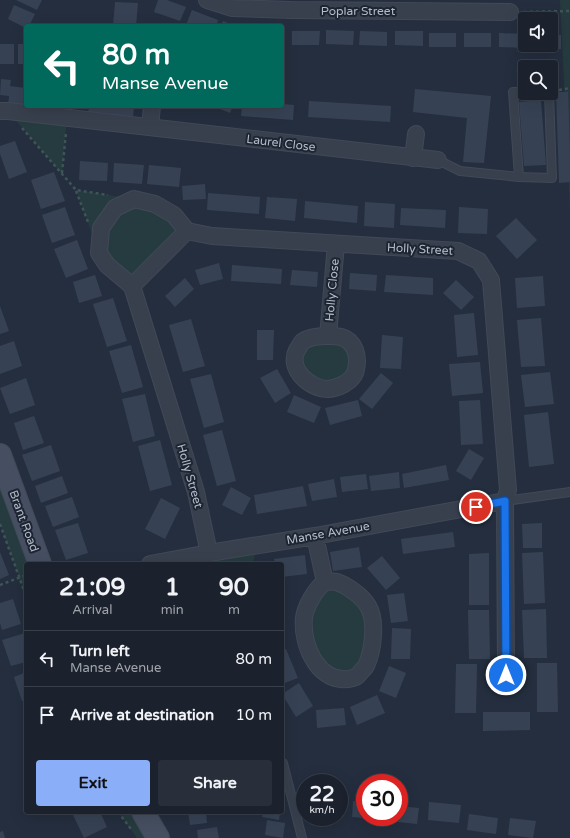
<!DOCTYPE html>
<style>
:root{--surface:#1b222e;--page:#282f3a;--text:#f1f3f6;--muted:#a0a4aa;--line:#393f4a;--accent:#8aaff8}
body{margin:0;font-family:"Varela Round",sans-serif;background:var(--page);color:var(--text);height:100vh;display:flex;flex-direction:column;font-size:15px;white-space:nowrap}
*{box-sizing:border-box;margin:0}
p{font-size:13px;color:var(--muted)}
.icon{flex:none;width:22px;height:22px;fill:none;stroke:currentColor;stroke-width:2;stroke-linecap:round;stroke-linejoin:round}
.map{position:relative;flex:1;overflow:hidden}
.details{position:absolute;left:24px;top:562px;width:260px;height:252px;display:flex;flex-direction:column;background:var(--surface);border-radius:4px;box-shadow:0 4px 16px #0002,0 0 0 1px var(--line)}
.details>*{flex:none}
.top-card{position:absolute;left:24px;top:24px;width:260px;height:84px;border-radius:4px;box-shadow:0 4px 16px #0002,0 0 0 1px var(--line);background:#00695c;color:#fff;overflow:hidden}
.fabs{position:absolute;left:518px;top:12px;display:grid;gap:8px}
.fabs a{display:grid;place-items:center;width:40px;height:40px;border-radius:4px;background:var(--surface);box-shadow:0 4px 16px #0002,0 0 0 1px var(--line);font-size:20px}
.speed{position:absolute;left:296px;top:774px;display:flex;gap:8px;font-size:20px;font-weight:700;text-align:center}
.speed>*{display:grid;place-content:center;width:52px;height:52px;border-radius:50%;background:var(--surface);box-shadow:0 4px 16px #0002,0 0 0 1px var(--line);line-height:1}
.speed small{font-size:10px;font-weight:400}
.speed .limit{border:6px solid #d22;background:#fff;color:#111}
.pin{position:absolute;display:grid;place-items:center;width:34px;height:34px;color:#fff;margin:-17px;border:2px solid #fff;border-radius:50%;box-shadow:0 1px 4px #0007}
.me{position:absolute;width:44px;margin:-22px;rotate:0deg;stroke-linejoin:round;filter:drop-shadow(0 0 3px #0008)}
.turn{display:flex;align-items:center;gap:14px;height:84px;padding:0 12px;font-size:18px}
.turn .icon{width:52px;height:52px;stroke-width:2.5}
.turn b{display:block;font-size:28px;line-height:34px}
.eta{display:flex;justify-content:space-evenly;align-items:center;height:68px;text-align:center}
.eta b{font-size:24px;font-weight:700;line-height:28px}
.action{display:flex;gap:8px;margin-top:auto;padding:8px 12px}
.action a{flex:1;height:46px;border-radius:4px;background:var(--accent);color:#111;font-size:16px;font-weight:700;line-height:46px;text-align:center}
.action a+a{background:var(--page);color:var(--text)}
ul{padding:0;list-style:none}
li{display:flex;align-items:center;gap:12px;height:56px;padding:0 12px;border-top:1px solid var(--line)}
li div{flex:1}
li b{display:block;font-size:15px}
li em{font-style:normal}
.map>svg:first-child{display:block}
.green{fill:#263b3f}
.building{fill:#364254}
.lines{fill:none;stroke-linecap:round;stroke-linejoin:round}
.lane-casing{stroke:#414957;stroke-width:10}
.street-casing{stroke:#414957;stroke-width:18}
.secondary-casing{stroke:#414957;stroke-width:24}
.path{stroke:#3f5457;stroke-width:2.5;stroke-dasharray:3 3;stroke-linecap:butt}
.lane{stroke:#38404e;stroke-width:8}
.street{stroke:#38404e;stroke-width:16}
.secondary{stroke:#464f61;stroke-width:22}
.route-casing{stroke:#114b97;stroke-width:10}
.route{stroke:#1a73e8;stroke-width:7}
.labels{text-anchor:middle;dominant-baseline:central;stroke-width:4;stroke-linejoin:round;paint-order:stroke}
.street-label{font-size:12px;fill:#b4bbc9;stroke:#1d2533}
</style>
<div class="map">
<svg width="570" height="838" viewBox="0 0 570 838">
<rect width="100%" height="100%" fill="#242e3e"/>
<path class="green" d="M560 0H570V217L569 188Z
M8 111 67 118 62 174Z
M76 190 134 199 187 231 132 286 99 253Z
M302 342H350L355 374 315 386 295 354Z
M0 455 40 564H26V596L0 524Z
M255 553 253 564H191Z
M322 584 353 590 373 634 356 678 317 666 308 605Z
M118 812H143L158 838H137Z"/>
<path class="building" d="M16 0H42L37 10Z
M158 0H167L186 7 180 21 154 12Z
M115 2 138 3 136 26H113Z
M14 5 35 14 29 26H26V28L8 19Z
M192 10 218 20 216 26H190L186 25Z
M223 21 236 26H221Z
M326 30 354 31 353 45 326 44Z
M292 31H320L319 45H292Z
M360 31 387 32V46L359 45Z
M395 31H423V46L395 45Z
M429 33H456V47H429Z
M464 33H491V47H464Z
M499 33 525 34V45H527V48L499 47Z
M551 35H561V49H533V45H551Z
M0 44H14V64H0Z
M18 44H26V64H18Z
M1 79 11 80 10 86 26 88V106H52V110L8 106 9 96 0 95Z
M415 89 491 96 484 163 463 162 467 118 413 112Z
M556 92H568L570 154V182L559 183Z
M541 100 546 165 524 166 519 102Z
M309 101 391 106 390 122 308 117Z
M282 104 294 105 293 120 241 116 242 106H282Z
M89 106H134L133 119 88 114Z
M213 106H233L230 113Z
M15 141 27 172 9 179 0 154V146Z
M80 161 108 163 107 181 79 180Z
M114 163 144 165 142 184 113 182Z
M149 165 181 168 179 187 147 184Z
M54 172 65 201 41 209 31 180Z
M205 184 206 199 183 200 182 186Z
M208 193 260 197 259 214 207 210Z
M267 197 297 199 295 221 265 218Z
M305 201 358 206 357 223 304 218Z
M365 202 395 204 394 228 364 226Z
M65 207 75 235 52 243 42 215Z
M459 207 488 209 487 234 458 233Z
M401 208 446 210 445 228 400 225Z
M516 218 537 240 517 259 496 236Z
M77 240 88 269 66 278 54 249Z
M219 263 223 279 200 285 195 270Z
M232 265 282 269 281 284 231 281Z
M292 270 318 272 317 287 290 285Z
M350 273 377 275 376 291 349 289Z
M95 275 102 296 79 303 73 282Z
M386 275 433 278V295L384 292Z
M543 276 545 306 517 308 515 278Z
M185 278 194 289 175 307 165 296Z
M456 280 474 297 461 310 443 293Z
M113 298 127 341 107 347 93 304Z
M0 306 9 331 0 334Z
M474 313 478 355 457 357 454 315Z
M541 318 545 366 521 367 517 320Z
M191 319 205 366 183 372 169 325Z
M257 330H274L273 360H257Z
M382 335 403 337 401 369 380 368Z
M14 341 22 366 0 374V346Z
M131 345 143 387 122 393 109 351Z
M480 362 483 393 452 396 449 364Z
M277 369 291 393 275 403 260 378Z
M550 372 554 404 525 407 521 375Z
M381 373 393 383 372 409 359 399Z
M211 374 224 422 204 428 190 379Z
M26 378 35 405 10 414 0 388Z
M145 394 155 436 133 442 122 399Z
M294 395 321 407 314 423 287 412Z
M358 400 362 416 330 425 325 408Z
M480 400 483 444 461 445 459 401Z
M548 412 554 464 529 467 524 415Z
M34 416 44 443 23 450 14 423Z
M222 430 236 481 217 486 203 435Z
M160 440 172 485 150 491 138 446Z
M51 445 60 471 32 481 22 455Z
M469 449 484 458 471 480 456 471Z
M446 465 449 480 404 488 402 474Z
M399 472 400 488 371 491 369 476Z
M366 474 368 489 342 492 340 477Z
M62 476 68 493 41 503 35 486Z
M334 479 337 497 312 501 308 484Z
M303 486 307 506 257 514 254 495Z
M231 487 251 498 242 515 222 505Z
M72 497 79 517 53 527 45 506Z
M161 498 180 508 165 539 145 529Z
M78 523 88 553 66 560 55 530Z
M542 523V548H523L522 524Z
M453 532 455 547 403 554 401 539Z
M359 547 362 567 333 571 330 552Z
M0 552 9 575 0 579Z
M543 552 545 603 524 604 522 553Z
M489 553V605H469V554Z
M305 555 307 574 282 577V564H275L274 559Z
M382 556 400 578 386 590 367 568Z
M404 593 408 621 391 623 387 595Z
M13 599 21 624 2 630 0 623V603Z
M546 609 547 658H524L522 610Z
M468 610H489L490 659H469Z
M392 628 411 629 410 659H391Z
M25 633 26 635V662L11 666 2 640Z
M286 649 298 678 282 684V650Z
M537 663H557L558 712H537Z
M456 664H477L476 713H455Z
M389 666 406 673 396 698 379 691Z
M26 672V700L22 701 14 677Z
M299 683 313 706 296 717 282 694Z
M377 695 385 713 357 725 350 707Z
M344 708 346 725 317 728 316 710Z
M483 712H530V730L483 731Z
M339 791 347 792 345 810 339 809Z
M353 801 365 802V818L352 817Z
M429 802 461 805 459 823 428 820Z
M399 806 419 808 417 824 388 821V817H399Z
M80 812H100L107 827 84 838 73 815Z
M188 812H206L207 823 190 825Z
M263 812H280L279 820 262 817Z
M469 814 498 818 496 834 467 830Z
M366 817H380V819L366 818Z
M510 818 536 821 533 838 508 835Z
M267 820 285 823 283 838 265 835Z
M217 827 219 838H198L197 830Z
M3 831 5 838H0V832Z"/>
<g class="lines">
<defs>
<path id="lane" d="M438 160 460 171 519 177 552 178 549 93
M519 177 513 92H525
M505 501 570 492
M283 763 302 838"/>
<path id="street" d="M207 0 232 8 291 10 510 12
M0 111H8L438 160
M150 127 152 106
M413 158 416 134
M132 286 107 265 99 253 101 228 115 208 134 199 155 204 174 215 187 231
M328 336C321 336 308 337 302 342 300 344 299 348 297 350 287 369 310 389 328 389 338 388 349 383 354 375 355 373 356 371 356 369 359 356 355 341 341 337 337 336 332 336 328 336L336 244
M315 536 325 582C329 582 333 581 337 582 348 586 362 596 368 606 377 621 373 651 366 666 365 668 362 670 360 673 358 675 357 677 353 678 320 687 301 646 304 618 305 607 316 588 325 582
M209 553 196 492 132 286 187 231 212 236 458 251 479 261 491 280 508 490 505 501 506 675
M150 564 209 553 315 536 505 501"/>
<path id="secondary" d="M0 455 40 564
M143 812 158 838"/>
</defs>
<use href="#lane" class="lane-casing"/>
<use href="#street" class="street-casing"/>
<use href="#secondary" class="secondary-casing"/>
<path class="path" d="M524 12 570 11
M559 90 570 88
M22 128 76 190 108 195
M62 173 66 133
M76 191 88 222
M0 524 26 596
M0 585 26 575
M118 812 131 829"/>
<use href="#lane" class="lane"/>
<use href="#street" class="street"/>
<use href="#secondary" class="secondary"/>
</g>
<g class="lines">
<defs>
<path id="route" d="M476 507 505 501 506 675"/>
</defs>
<use href="#route" class="route-casing"/>
<use href="#route" class="route"/>
</g>
<g class="labels">
<g class="street-label">
<text x="358" y="11">Poplar Street</text>
<text transform="translate(281 143) rotate(7)">Laurel Close</text>
<text transform="translate(420 249) rotate(3)">Holly Street</text>
<text transform="translate(332 290) rotate(-85)">Holly Close</text>
<text transform="translate(190 476) rotate(74)">Holly Street</text>
<text transform="translate(24 521) rotate(70)">Brant Road</text>
<text transform="translate(328 533) rotate(-10)">Manse Avenue</text>
</g>
</g>
</svg>
<div class="fabs">
<a><svg class="icon" aria-label="sound" viewBox="0 0 24 24"><path d="M4 9h4l5-4v14l-5-4H4zM17 9q2 3 0 6"/></svg></a>
<a><svg class="icon" aria-label="search" viewBox="0 0 24 24"><circle cx="10" cy="10" r="6"/><path d="M15 15l6 6"/></svg></a>
</div>
<div class="speed"><div>22<small>km/h</small></div><div class="limit">30</div></div>
<div class="pin" style="left:476px;top:507px;background:#d93025"><svg class="icon" aria-label="arrive" viewBox="0 0 24 24"><path d="M6 21V4h12l-3 4 3 4H6"/></svg></div>
<svg class="me" style="left:506px;top:675px" viewBox="-20 -20 40 40"><circle r="17" fill="#1a73e8" stroke="#fff" stroke-width="3"/><path d="M0-11L8 9 0 5-8 9z" fill="#fff"/></svg>
<div class="top-card">
<div class="turn"><svg class="icon" aria-label="left" viewBox="0 0 24 24"><path d="M17 20v-9H6M10 6l-5 5 5 5"/></svg><div><b>80 m</b>Manse Avenue</div></div>
</div>
<section class="details">
<div class="eta">
<div><b>21:09</b><p>Arrival</p></div>
<div><b>1</b><p>min</p></div>
<div><b>90</b><p>m</p></div>
</div>
<ul>
<li><svg class="icon" aria-label="left" viewBox="0 0 24 24"><path d="M17 20v-9H6M10 6l-5 5 5 5"/></svg><div><b>Turn left</b><p>Manse Avenue</p></div><em>80 m</em></li>
<li><svg class="icon" aria-label="arrive" viewBox="0 0 24 24"><path d="M6 21V4h12l-3 4 3 4H6"/></svg><div><b>Arrive at destination</b></div><em>10 m</em></li>
</ul>
<div class="action"><a>Exit</a><a>Share</a></div>
</section>
</div>
